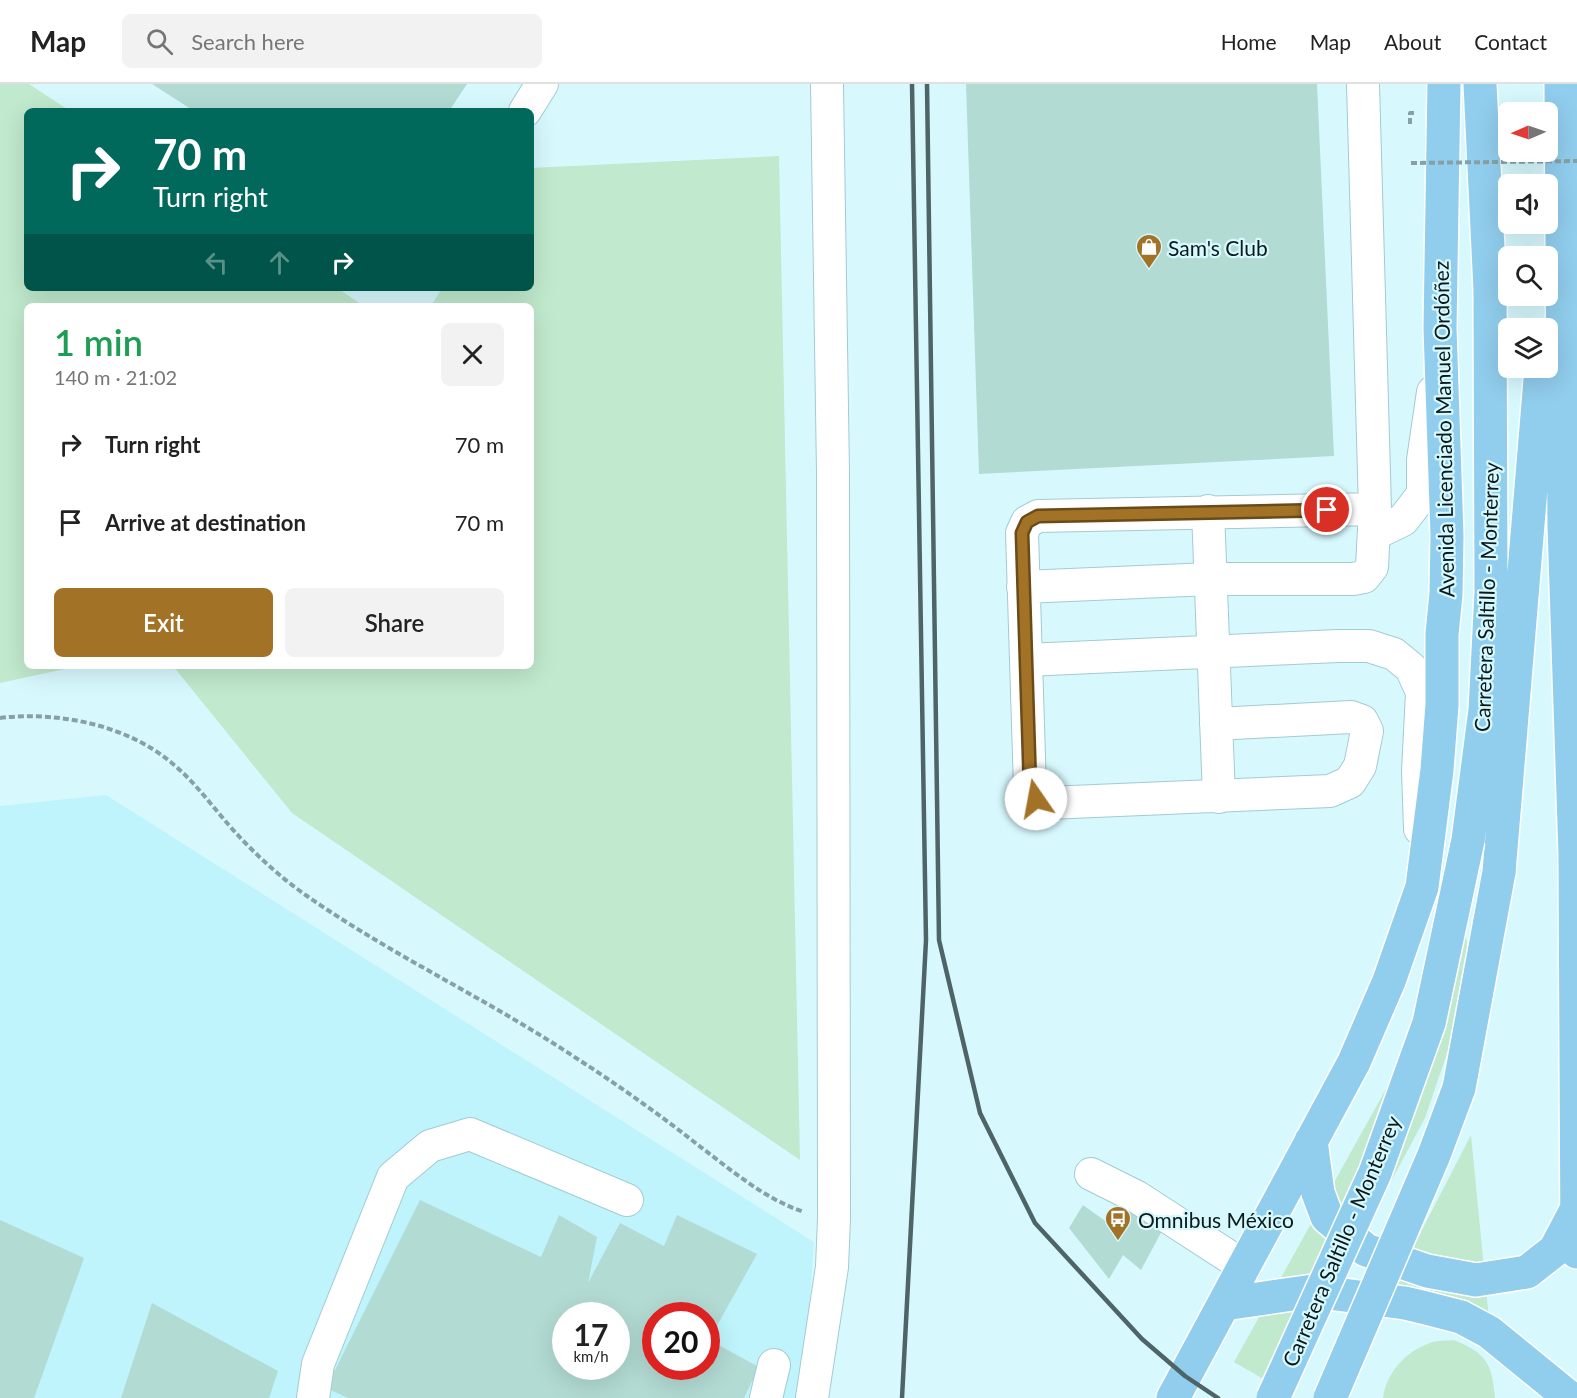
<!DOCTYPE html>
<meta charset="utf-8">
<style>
:root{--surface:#fff;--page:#f2f2f2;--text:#222;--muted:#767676;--line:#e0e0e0;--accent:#a27327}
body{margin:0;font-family:Lato,sans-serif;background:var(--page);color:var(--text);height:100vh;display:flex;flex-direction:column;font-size:22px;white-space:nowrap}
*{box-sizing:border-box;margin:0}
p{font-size:20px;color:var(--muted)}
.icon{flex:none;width:33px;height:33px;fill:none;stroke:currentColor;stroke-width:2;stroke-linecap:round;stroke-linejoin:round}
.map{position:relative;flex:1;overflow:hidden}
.drawer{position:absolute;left:24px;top:219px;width:510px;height:366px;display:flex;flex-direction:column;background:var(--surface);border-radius:9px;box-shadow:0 6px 24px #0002}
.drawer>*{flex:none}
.guide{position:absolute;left:24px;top:24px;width:510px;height:183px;border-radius:9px;box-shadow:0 6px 24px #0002;background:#00695c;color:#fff;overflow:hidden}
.needle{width:39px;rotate:268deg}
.controls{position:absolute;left:1498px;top:18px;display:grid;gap:12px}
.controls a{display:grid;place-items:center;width:60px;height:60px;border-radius:9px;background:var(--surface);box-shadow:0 6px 24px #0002;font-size:30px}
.speed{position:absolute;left:552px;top:1218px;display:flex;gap:12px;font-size:30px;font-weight:700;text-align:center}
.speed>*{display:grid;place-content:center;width:78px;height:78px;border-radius:50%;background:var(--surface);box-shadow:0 6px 24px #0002;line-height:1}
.speed small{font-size:15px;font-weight:400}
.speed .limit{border:9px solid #d22;background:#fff;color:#111}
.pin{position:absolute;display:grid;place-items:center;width:51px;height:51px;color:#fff;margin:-26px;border:3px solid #fff;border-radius:50%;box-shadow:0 2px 6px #0007}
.me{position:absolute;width:66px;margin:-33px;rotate:348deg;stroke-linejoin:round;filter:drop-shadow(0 0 4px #0008)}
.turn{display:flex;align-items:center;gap:21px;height:126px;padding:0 30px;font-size:27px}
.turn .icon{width:78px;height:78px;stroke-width:2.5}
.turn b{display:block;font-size:42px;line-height:51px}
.lanes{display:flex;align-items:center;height:57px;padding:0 30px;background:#0003;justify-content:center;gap:30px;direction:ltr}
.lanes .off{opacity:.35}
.round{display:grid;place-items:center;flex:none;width:63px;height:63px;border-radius:9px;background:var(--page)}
.summary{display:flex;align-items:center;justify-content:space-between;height:102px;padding:0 30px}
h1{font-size:36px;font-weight:600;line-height:45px;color:#1e9e55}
.action{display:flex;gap:12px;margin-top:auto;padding:12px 30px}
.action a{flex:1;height:69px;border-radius:9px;background:var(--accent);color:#fff;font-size:24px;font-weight:600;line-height:69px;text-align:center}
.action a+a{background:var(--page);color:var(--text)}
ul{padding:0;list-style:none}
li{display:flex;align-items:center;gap:18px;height:78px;padding:0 30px}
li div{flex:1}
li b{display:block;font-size:22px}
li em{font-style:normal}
header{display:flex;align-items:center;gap:36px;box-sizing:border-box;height:84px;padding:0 30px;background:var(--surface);border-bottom:2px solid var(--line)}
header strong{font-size:28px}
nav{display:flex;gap:33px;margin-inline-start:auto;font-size:21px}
.search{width:420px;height:54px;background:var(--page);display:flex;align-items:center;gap:15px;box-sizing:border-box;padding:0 21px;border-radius:9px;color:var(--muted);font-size:22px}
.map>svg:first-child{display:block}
.built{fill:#bff4fc;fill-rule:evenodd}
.green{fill:#c0e9cd}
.building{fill:#b2dbd3;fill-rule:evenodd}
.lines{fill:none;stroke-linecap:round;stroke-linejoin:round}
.minor-casing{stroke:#a2cbd2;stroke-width:34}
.major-casing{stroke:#fff;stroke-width:36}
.path{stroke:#86a1a5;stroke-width:4;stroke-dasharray:6 3;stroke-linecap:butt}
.minor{stroke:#fff;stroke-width:32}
.major{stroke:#91cded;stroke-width:33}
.rail{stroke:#4e6467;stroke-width:4.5}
.major-bridge-casing{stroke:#fff;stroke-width:36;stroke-linecap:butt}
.path-bridge{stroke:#86a1a5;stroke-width:4;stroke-dasharray:6 3;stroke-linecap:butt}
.major-bridge{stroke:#91cded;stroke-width:33}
.route-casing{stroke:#694b19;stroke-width:15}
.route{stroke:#a27327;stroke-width:10}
.labels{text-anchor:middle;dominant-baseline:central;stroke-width:4.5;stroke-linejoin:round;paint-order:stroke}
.poi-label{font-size:21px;fill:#09191c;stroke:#d7f9fe;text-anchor:start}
.street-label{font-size:21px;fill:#09191c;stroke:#d7f9fe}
</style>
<header>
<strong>Map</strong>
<div class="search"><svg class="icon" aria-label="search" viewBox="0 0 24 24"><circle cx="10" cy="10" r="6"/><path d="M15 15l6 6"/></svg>Search here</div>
<nav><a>Home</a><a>Map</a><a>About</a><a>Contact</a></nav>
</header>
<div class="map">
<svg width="1577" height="1314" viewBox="0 0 1577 1314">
<rect width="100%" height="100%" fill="#d7f9fe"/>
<path class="built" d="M106 711 814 1158 803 1314H0V722ZM566 1232H616V1282H566ZM656 1232H706V1282H656Z"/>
<path class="green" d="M0 0H29L70 27H27V204H337L364 222H27V582H79L0 599Z
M779 72 800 1076 292 729 173 582H531V222H431L442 204H531V84Z
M1459 802 1472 896 1425 1034 1347 1180 1277 1303 1234 1278 1401 978Z
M1471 1051 1489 1235 1404 1217 1362 1249 1408 1173Z
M1454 1256C1487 1270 1492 1279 1495 1314H1383C1386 1289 1406 1267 1430 1259 1437 1256 1447 1257 1454 1256Z"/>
<path class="building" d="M152 0H467L449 27H194Z
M966 0H1317L1334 372 979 390Z
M420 1116 541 1173 559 1131 597 1153 588 1199 620 1139 664 1162 677 1131 757 1170 709 1256 759 1283 744 1314H348L326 1304ZM566 1232H616V1282H566ZM656 1232H706V1282H656Z
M1122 1117 1164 1143 1141 1186 1123 1171 1109 1195 1069 1144 1083 1121 1108 1139Z
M0 1136 84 1174 34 1314H0Z
M152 1219 278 1287 269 1314H121Z"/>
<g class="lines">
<defs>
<path id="minor" d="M525 27 542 0
M1208 427 1219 713
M1376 449 1403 436 1423 410V376L1433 308
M1023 503 1210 495H1353L1364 493 1372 483 1375 425 1363 0
M1026 576 1338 562H1369L1394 570 1411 584 1422 608 1418 687 1420 745
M1216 640 1351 633 1362 637 1367 647 1360 682 1350 698 1330 707 1048 719 1036 715 1030 704 1022 449 1027 438 1038 432 1375 425
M1091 1090 1137 1113 1245 1183
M313 1314 318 1280 393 1093 430 1062 470 1050 627 1116
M766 1314 774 1281
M812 1314 832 1183 834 1135 833 389 827 0"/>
<path id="major" d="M1561 0 1564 442 1575 770 1577 1168
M1468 756 1485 626 1491 509 1490 206 1480 0
M1499 788 1541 284
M1311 1057 1318 1109 1327 1133 1366 1166 1427 1187 1476 1196 1527 1188 1555 1166 1575 1128
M1224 1220 1313 1207 1405 1219 1426 1224 1461 1233 1489 1248 1570 1314
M1173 1314 1354 978 1389 897 1422 803 1437 686 1442 621V550L1446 510 1447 452 1440 244 1444 0"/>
</defs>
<use href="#minor" class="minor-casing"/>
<use href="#major" class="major-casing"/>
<path class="path" d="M1410 40V29H1415
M0 634C58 627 128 641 173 680 197 700 214 725 235 748 256 771 281 794 307 812 393 872 489 916 576 974 618 1001 659 1030 698 1061 730 1085 764 1115 804 1128"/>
<use href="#minor" class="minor"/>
<use href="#major" class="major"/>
<path class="rail" d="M927 0 939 856 980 1029 1035 1139 1142 1255 1185 1292 1218 1314
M902 1314 926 856 912 0"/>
<defs>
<path id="major-bridge" d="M1273 1314 1375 1089 1429 939 1468 756
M1330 1314 1434 1071 1459 1004 1499 788"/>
</defs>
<use href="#major-bridge" class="major-bridge-casing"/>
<path class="path-bridge" d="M1411 79 1577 77"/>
<use href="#major-bridge" class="major-bridge"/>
</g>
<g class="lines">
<defs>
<path id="route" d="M1036 715 1030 704 1022 449 1027 438 1038 432 1327 426"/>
</defs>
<use href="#route" class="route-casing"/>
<use href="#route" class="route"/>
</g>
<defs>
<symbol id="shop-pin" viewBox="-11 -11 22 30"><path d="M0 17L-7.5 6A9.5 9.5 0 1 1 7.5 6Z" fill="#a27327" stroke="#d7f9fe"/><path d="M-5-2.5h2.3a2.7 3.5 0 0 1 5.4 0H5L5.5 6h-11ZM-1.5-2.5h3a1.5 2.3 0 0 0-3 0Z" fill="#fff"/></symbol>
<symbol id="bus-pin" viewBox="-11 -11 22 30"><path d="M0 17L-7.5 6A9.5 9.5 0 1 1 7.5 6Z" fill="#a27327" stroke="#d7f9fe"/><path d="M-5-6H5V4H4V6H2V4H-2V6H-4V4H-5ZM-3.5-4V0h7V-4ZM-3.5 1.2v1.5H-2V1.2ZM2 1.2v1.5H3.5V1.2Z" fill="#fff"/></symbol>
</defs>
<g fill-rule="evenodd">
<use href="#shop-pin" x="1134" y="148" width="30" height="40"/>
<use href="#bus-pin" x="1103" y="1120" width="30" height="40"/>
</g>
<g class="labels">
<g class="poi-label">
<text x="1168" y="163">Sam's Club</text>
<text x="1138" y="1135">Omnibus México</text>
</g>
<g class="street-label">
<text transform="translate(1443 345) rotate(-91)">Avenida Licenciado Manuel Ordóñez</text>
<text transform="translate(1486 513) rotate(-88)">Carretera Saltillo - Monterrey</text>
<text transform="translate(1341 1157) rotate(-67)">Carretera Saltillo - Monterrey</text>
</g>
</g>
</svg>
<div class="controls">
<a><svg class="needle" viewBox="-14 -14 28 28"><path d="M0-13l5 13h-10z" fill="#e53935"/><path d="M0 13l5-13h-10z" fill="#767676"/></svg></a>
<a><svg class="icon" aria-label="sound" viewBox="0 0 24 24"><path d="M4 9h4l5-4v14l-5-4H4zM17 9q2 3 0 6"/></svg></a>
<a><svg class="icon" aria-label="search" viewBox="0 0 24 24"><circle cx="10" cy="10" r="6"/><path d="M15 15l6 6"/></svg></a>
<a><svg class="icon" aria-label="layers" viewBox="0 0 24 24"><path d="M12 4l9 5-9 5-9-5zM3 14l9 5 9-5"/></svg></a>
</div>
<div class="speed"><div>17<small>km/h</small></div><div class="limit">20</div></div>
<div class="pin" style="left:1327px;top:426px;background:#d93025"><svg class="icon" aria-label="arrive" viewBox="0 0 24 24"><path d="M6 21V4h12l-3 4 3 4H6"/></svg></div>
<svg class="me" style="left:1036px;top:715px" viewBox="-20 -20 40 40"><circle r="19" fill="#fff"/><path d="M0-13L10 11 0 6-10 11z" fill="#a27327"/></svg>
<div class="guide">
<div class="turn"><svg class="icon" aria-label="right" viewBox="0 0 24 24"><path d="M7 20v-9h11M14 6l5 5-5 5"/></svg><div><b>70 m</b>Turn right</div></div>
<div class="lanes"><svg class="icon off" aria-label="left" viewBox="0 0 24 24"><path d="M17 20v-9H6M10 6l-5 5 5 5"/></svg><svg class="icon off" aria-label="ahead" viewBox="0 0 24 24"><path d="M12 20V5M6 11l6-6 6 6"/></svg><svg class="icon" aria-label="right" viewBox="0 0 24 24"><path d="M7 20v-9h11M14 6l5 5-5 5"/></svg></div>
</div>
<section class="drawer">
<div class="summary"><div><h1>1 min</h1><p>140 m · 21:02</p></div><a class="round"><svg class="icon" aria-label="close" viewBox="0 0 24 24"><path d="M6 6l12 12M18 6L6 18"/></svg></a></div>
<ul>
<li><svg class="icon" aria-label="right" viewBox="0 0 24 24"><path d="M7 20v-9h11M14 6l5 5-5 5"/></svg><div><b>Turn right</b></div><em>70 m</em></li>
<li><svg class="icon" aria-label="arrive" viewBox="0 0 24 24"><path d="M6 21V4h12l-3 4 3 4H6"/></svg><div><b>Arrive at destination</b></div><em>70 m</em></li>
</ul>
<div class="action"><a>Exit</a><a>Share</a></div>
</section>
</div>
